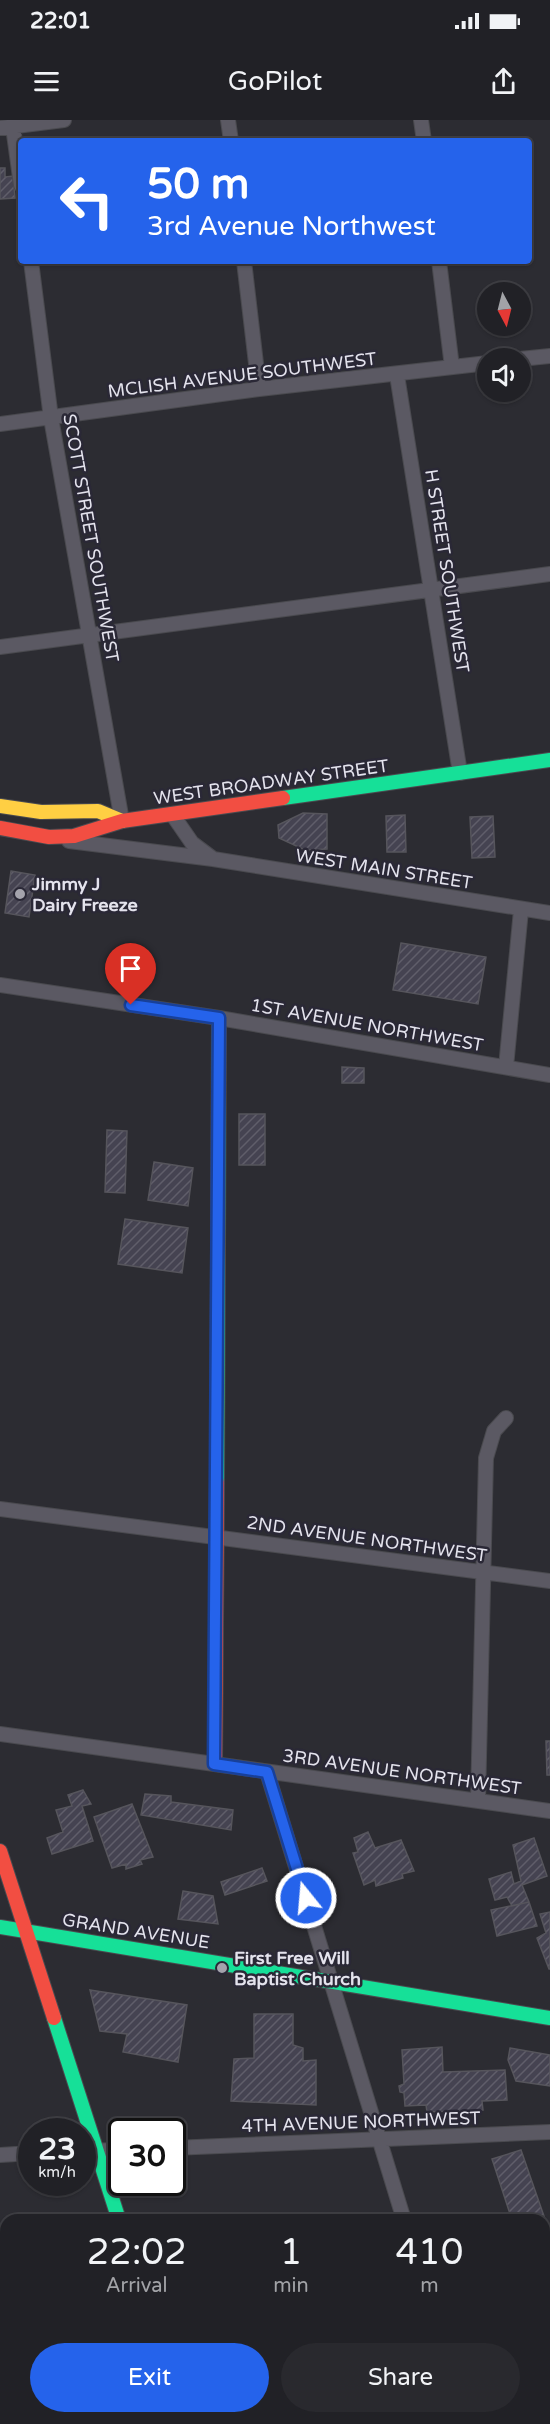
<!DOCTYPE html>
<style>
:root{--surface:#212126;--page:#29292e;--text:#f1f3f6;--muted:#a2a3a7;--line:#3e3e43;--accent:#2563eb}
body{margin:0;font-family:"Varela Round",sans-serif;background:var(--page);color:var(--text);height:100vh;display:flex;flex-direction:column;font-size:22px;white-space:nowrap}
*{box-sizing:border-box;margin:0}
p{font-size:20px;color:var(--muted)}
.icon{flex:none;width:33px;height:33px;fill:none;stroke:currentColor;stroke-width:2;stroke-linecap:round;stroke-linejoin:round}
.map{position:relative;flex:1;overflow:hidden}
.sheet{position:absolute;left:0px;top:2094px;width:550px;height:210px;display:flex;flex-direction:column;background:var(--surface);border-radius:18px 18px 0 0;box-shadow:0 2px 4px #0004,0 0 0 2px var(--line)}
.sheet>*{flex:none}
.hud{position:absolute;left:18px;top:18px;width:514px;height:126px;border-radius:6px;box-shadow:0 2px 4px #0004,0 0 0 2px var(--line);background:#2563eb;color:#fff;overflow:hidden}
.needle{width:39px;rotate:173deg}
.tools{position:absolute;left:477px;top:162px;display:grid;gap:12px}
.tools a{display:grid;place-items:center;width:54px;height:54px;border-radius:50%;background:var(--surface);box-shadow:0 2px 4px #0004,0 0 0 2px var(--line);font-size:30px}
.speed{position:absolute;left:18px;top:1998px;display:flex;gap:12px;font-size:30px;font-weight:700;text-align:center}
.speed>*{display:grid;place-content:center;width:78px;height:78px;border-radius:50%;background:var(--surface);box-shadow:0 2px 4px #0004,0 0 0 2px var(--line);line-height:1}
.speed small{font-size:15px;font-weight:400}
.speed .limit{border:3px solid #111;border-radius:9px;background:#fff;color:#111}
.pin{position:absolute;display:grid;place-items:center;width:51px;height:51px;color:#fff;margin:-62px -26px;border-radius:50% 50% 50% 0;rotate:-45deg;box-shadow:0 0 6px #0007}
.pin .icon{rotate:45deg}
.me{position:absolute;width:66px;margin:-33px;rotate:343deg;stroke-linejoin:round;filter:drop-shadow(0 0 4px #0008)}
.turn{display:flex;align-items:center;gap:21px;height:126px;padding:0 30px;font-size:27px}
.turn .icon{width:78px;height:78px;stroke-width:2.5}
.turn b{display:block;font-size:42px;line-height:51px}
.eta{display:flex;justify-content:space-evenly;align-items:center;height:102px;text-align:center}
.eta b{font-size:36px;font-weight:600;line-height:42px}
.action{display:flex;gap:12px;margin-top:auto;padding:12px 30px}
.action a{flex:1;height:69px;border-radius:36px;background:var(--accent);color:#fff;font-size:24px;font-weight:600;line-height:69px;text-align:center}
.action a+a{background:var(--page);color:var(--text)}
.status{display:flex;justify-content:space-between;align-items:center;height:42px;padding:0 30px;background:var(--surface);direction:ltr}
.status svg{height:16px;fill:currentColor}
header{display:flex;justify-content:space-between;align-items:center;height:78px;padding:0 30px;background:var(--surface);font-size:27px;font-weight:600}
.map>svg:first-child{display:block}
.building{fill:url(#building-hatch);stroke:#56555c;stroke-width:1.5}
.lines{fill:none;stroke-linecap:round;stroke-linejoin:round}
.street-casing{stroke:#4a4a4f;stroke-width:16}
.fast-casing{stroke:#4a4a4f;stroke-width:16}
.slow-casing{stroke:#4a4a4f;stroke-width:16}
.jam-casing{stroke:#4a4a4f;stroke-width:16}
.street{stroke:#5b5963;stroke-width:14}
.fast{stroke:#16e098;stroke-width:14}
.slow{stroke:#ffcf43;stroke-width:14}
.jam{stroke:#f24e42;stroke-width:14}
.route-casing{stroke:#184099;stroke-width:15}
.route{stroke:#2563eb;stroke-width:10}
.poi-dot{fill:#a4a3ac;stroke:#2a2836;stroke-width:2}
.labels{text-anchor:middle;dominant-baseline:central;stroke-width:5;stroke-linejoin:round;paint-order:stroke}
.street-label{font-size:18px;fill:#e4e3ed;stroke:#2a2836}
.poi-label{font-size:18px;font-weight:bold;fill:#e4e3ed;stroke:#2a2836;text-anchor:start}
</style>
<div class="status"><b>22:01</b><svg viewBox="0 0 49 12"><path d="M0 12V9h3v3zM5 12V6h3v6zM10 12V3h3v9zM15 12V0h3v12zM26 1h20v11H26zM47 4h2v5h-2z"/></svg></div>
<header><svg class="icon" aria-label="menu" viewBox="0 0 24 24"><path d="M4 6h16M4 12h16M4 18h16"/></svg>GoPilot<svg class="icon" aria-label="share" viewBox="0 0 24 24"><path d="M12 15V3M7 8l5-5 5 5M5 13v7h14v-7"/></svg></header>
<div class="map">
<svg width="550" height="2304" viewBox="0 0 550 2304">
<defs>
<pattern id="building-hatch" width="6" height="6" patternUnits="userSpaceOnUse" patternTransform="scale(1.5)"><rect width="6" height="6" fill="#454351"/><path d="M-1 1l2-2M0 6l6-6M5 7l2-2" fill="none" stroke="#605e6a"/></pattern>
</defs>
<rect width="100%" height="100%" fill="#2c2c32"/>
<path class="building" d="M0 48H5V57L13 56 15 78 0 79Z
M303 693 327 694V729L305 730 279 718 278 705Z
M405 695 406 732H387L386 696Z
M493 696 495 737 472 738 470 697Z
M11 751 35 755 29 797 5 793Z
M401 823 486 837 478 884 393 870Z
M342 947 364 948V963H342Z
M239 994H265V1045H239Z
M107 1010 127 1011 125 1073 105 1072Z
M154 1042 193 1048 188 1086 148 1080Z
M125 1099 188 1108 182 1153 118 1144Z
M546 1621H550V1655H547Z
M83 1670 91 1684 82 1686 93 1721 52 1734 47 1718 63 1712 56 1690 72 1686 68 1675Z
M145 1674 171 1676V1682L233 1690 231 1710 141 1695Z
M132 1684 153 1737 140 1740 142 1744 126 1749V1744L112 1748 94 1697Z
M368 1712 375 1728 401 1720 414 1751 402 1754 403 1758 376 1766 375 1760 364 1765 353 1733 358 1732 354 1718Z
M534 1718 547 1756 522 1765 529 1782 512 1786 507 1777 495 1780 489 1759 511 1752 514 1764 521 1761 513 1725Z
M262 1748 267 1761 225 1775 221 1762Z
M183 1771 213 1776 218 1804 178 1799Z
M529 1782 537 1806 497 1816 491 1790Z
M550 1792V1849H549L537 1818 546 1813 540 1794Z
M90 1870 187 1885 178 1942 123 1932 127 1914 100 1911Z
M254 1894H293V1925L303 1928V1941L316 1940V1985L231 1981 234 1939 254 1938Z
M442 1927 443 1952 505 1950 507 1980 482 1981 483 1990 427 1992 426 1985 405 1986 404 1973 400 1972 399 1966 404 1964 402 1930Z
M510 1928 550 1935V1966L516 1961 508 1940Z
M521 2030 546 2102 512 2100 492 2039Z"/>
<g class="lines">
<defs>
<path id="street" d="M228 0 231 21
M421 0 424 21
M13 7 21 65
M0 8 64 0
M31 141 51 298 122 701
M244 141 259 269
M439 141 452 247
M520 239 550 236
M397 255 460 653
M0 304 259 269 488 243
M0 527 550 454
M172 694 192 723 212 738
M69 721 213 739 550 793
M0 865 219 898 550 955
M506 947 521 790
M0 1389 550 1461
M0 1614 550 1691
M267 1652 404 2100
M478 1681 486 1338 494 1311 506 1298
M172 2028 550 2012
M82 2031 122 2030
M0 2035 32 2033
M464 2298 466 2304"/>
<path id="fast" d="M283 678 550 640
M217 1362 219 898
M0 1807 550 1898
M54 1898 119 2100"/>
<path id="slow" d="M0 686 41 692 98 691 122 701
M179 2298 181 2304"/>
<path id="jam" d="M0 708 49 717 74 716 122 701 283 678
M215 1644 217 1362
M0 1731 54 1898"/>
</defs>
<use href="#street" class="street-casing"/>
<use href="#fast" class="fast-casing"/>
<use href="#slow" class="slow-casing"/>
<use href="#jam" class="jam-casing"/>
<use href="#street" class="street"/>
<use href="#fast" class="fast"/>
<use href="#slow" class="slow"/>
<use href="#jam" class="jam"/>
</g>
<g class="lines">
<defs>
<path id="route" d="M131 885 219 898 214 1644 267 1652 306 1778"/>
</defs>
<use href="#route" class="route-casing"/>
<use href="#route" class="route"/>
</g>
<g class="poi-dot">
<circle cx="20" cy="774" r="6"/>
<circle cx="222" cy="1848" r="6"/>
</g>
<g class="labels">
<g class="street-label">
<text transform="translate(242 255) rotate(-7)">MCLISH AVENUE SOUTHWEST</text>
<text transform="translate(91 418) rotate(80)">SCOTT STREET SOUTHWEST</text>
<text transform="translate(447 451) rotate(81)">H STREET SOUTHWEST</text>
<text transform="translate(271 662) rotate(-8)">WEST BROADWAY STREET</text>
<text transform="translate(384 749) rotate(9)">WEST MAIN STREET</text>
<text transform="translate(367 905) rotate(10)">1ST AVENUE NORTHWEST</text>
<text transform="translate(367 1419) rotate(8)">2ND AVENUE NORTHWEST</text>
<text transform="translate(402 1652) rotate(8)">3RD AVENUE NORTHWEST</text>
<text transform="translate(136 1811) rotate(9)">GRAND AVENUE</text>
<text transform="translate(361 2002) rotate(-2)">4TH AVENUE NORTHWEST</text>
</g>
<g class="poi-label">
<text x="32" y="764">Jimmy J<tspan x="32" dy="21">Dairy Freeze</tspan></text>
<text x="234" y="1838">First Free Will<tspan x="234" dy="21">Baptist Church</tspan></text>
</g>
</g>
</svg>
<div class="tools">
<a><svg class="needle" viewBox="-14 -14 28 28"><path d="M0-13l5 13h-10z" fill="#e53935"/><path d="M0 13l5-13h-10z" fill="#a2a3a7"/></svg></a>
<a><svg class="icon" aria-label="sound" viewBox="0 0 24 24"><path d="M4 9h4l5-4v14l-5-4H4zM17 9q2 3 0 6"/></svg></a>
</div>
<div class="speed"><div>23<small>km/h</small></div><div class="limit">30</div></div>
<div class="pin" style="left:131px;top:885px;background:#d93025"><svg class="icon" aria-label="arrive" viewBox="0 0 24 24"><path d="M6 21V4h12l-3 4 3 4H6"/></svg></div>
<svg class="me" style="left:306px;top:1778px" viewBox="-20 -20 40 40"><circle r="17" fill="#2563eb" stroke="#fff" stroke-width="3"/><path d="M0-11L8 9 0 5-8 9z" fill="#fff"/></svg>
<div class="hud">
<div class="turn"><svg class="icon" aria-label="left" viewBox="0 0 24 24"><path d="M17 20v-9H6M10 6l-5 5 5 5"/></svg><div><b>50 m</b>3rd Avenue Northwest</div></div>
</div>
<section class="sheet">
<div class="eta">
<div><b>22:02</b><p>Arrival</p></div>
<div><b>1</b><p>min</p></div>
<div><b>410</b><p>m</p></div>
</div>
<div class="action"><a>Exit</a><a>Share</a></div>
</section>
</div>
